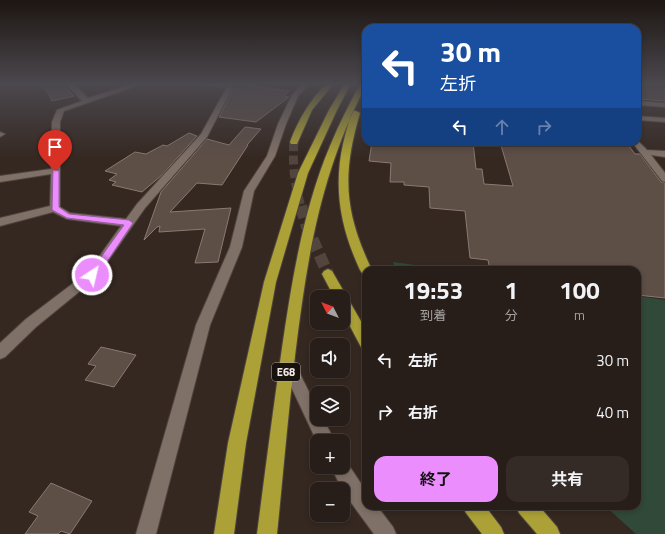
<!DOCTYPE html>
<html lang="ja">
<meta charset="utf-8">
<style>
:root{--surface:#281e19;--page:#342b26;--text:#f1f3f6;--muted:#a5a2a2;--line:#443c38;--accent:#eb8dfc}
body{margin:0;font-family:"Titillium Web","Noto Sans JP",sans-serif;background:var(--page);color:var(--text);height:100vh;display:flex;flex-direction:column;font-size:15px;white-space:nowrap}
*{box-sizing:border-box;margin:0}
p{font-size:13px;color:var(--muted)}
.icon{flex:none;width:22px;height:22px;fill:none;stroke:currentColor;stroke-width:2;stroke-linecap:round;stroke-linejoin:round}
.map{position:relative;flex:1;overflow:hidden}
.drawer{position:absolute;left:362px;top:266px;width:279px;height:244px;display:flex;flex-direction:column;background:var(--surface);border-radius:12px;box-shadow:0 2px 6px #0003,0 0 0 1px var(--line)}
.drawer>*{flex:none}
.hud{position:absolute;left:362px;top:24px;width:279px;height:122px;border-radius:12px;box-shadow:0 2px 6px #0003,0 0 0 1px var(--line);background:#1a4fa0;color:#fff;overflow:hidden}
.needle{width:26px;rotate:312deg}
.controls{position:absolute;left:310px;top:290px;display:grid;gap:8px}
.controls a{display:grid;place-items:center;width:40px;height:40px;border-radius:8px;background:var(--surface);box-shadow:0 2px 6px #0003,0 0 0 1px var(--line);font-size:20px}
.pin{position:absolute;display:grid;place-items:center;width:34px;height:34px;color:#fff;margin:-41px -17px;border-radius:50% 50% 50% 0;rotate:-45deg;box-shadow:0 0 4px #0007}
.pin .icon{rotate:45deg}
.me{position:absolute;width:44px;margin:-22px;rotate:35deg;stroke-linejoin:round;filter:drop-shadow(0 0 3px #0008)}
.turn{display:flex;align-items:center;gap:14px;height:84px;padding:0 12px;font-size:18px}
.turn .icon{width:52px;height:52px;stroke-width:2.5}
.turn b{display:block;font-size:28px;line-height:34px}
.lanes{display:flex;align-items:center;height:38px;padding:0 12px;background:#0003;justify-content:center;gap:20px;direction:ltr}
.lanes .off{opacity:.35}
.eta{display:flex;justify-content:space-evenly;align-items:center;height:68px;text-align:center}
.eta b{font-size:24px;font-weight:700;line-height:28px}
.action{display:flex;gap:8px;margin-top:auto;padding:8px 12px}
.action a{flex:1;height:46px;border-radius:12px;background:var(--accent);color:#111;font-size:16px;font-weight:700;line-height:46px;text-align:center}
.action a+a{background:var(--page);color:var(--text)}
ul{padding:0;list-style:none}
li{display:flex;align-items:center;gap:12px;height:52px;padding:0 12px}
li div{flex:1}
li b{display:block;font-size:15px}
li em{font-style:normal}
.map>svg:first-child{display:block}
.green{fill:#314939}
.building{fill:#5d4e46;stroke:#8a7a71}
.lines{fill:none;stroke-linecap:round;stroke-linejoin:round}
.highway-tunnel-far1{stroke:#51453e;stroke-width:9;stroke-dasharray:9 4.5;stroke-linecap:butt}
.highway-tunnel{stroke:#51453e;stroke-width:12;stroke-dasharray:12 5.5;stroke-linecap:butt}
.minor-casing{stroke:#50453e;stroke-width:2}
.highway-casing{stroke:#50453e;stroke-width:2}
.minor{fill:#807168;fill-rule:evenodd}
.highway{fill:#aba137;fill-rule:evenodd}
.route{fill:#eb8dfc;stroke:#995ca4}
.labels{text-anchor:middle;dominant-baseline:central;stroke-width:4;stroke-linejoin:round;paint-order:stroke}
.shield{fill:#18120f;stroke:#b0a8a3;stroke-width:1}
.shield-label{font-size:11px;font-weight:bold;fill:#f1e8e3}
</style>
<div class="map">
<svg width="665" height="534" viewBox="0 0 665 534">
<rect width="100%" height="100%" fill="#352821"/>
<path class="green" d="M393 262 451 270H396Z
M637 296 665 300V534H636L605 506H637Z"/>
<path class="building" d="M39 83H61L74 96 52 101 49 94Z
M637 83H665V101L637 99Z
M240 84 289 91 284 96 289 97 256 122 219 117 233 90Z
M245 127 261 129 247 145H248L222 185 197 183 170 212 231 208 218 262 195 263 205 229 159 232 160 226 157 227 144 240 161 192 207 139 229 145Z
M189 133 197 136 162 175 142 192 112 185 116 182 109 180 117 174 105 171 135 152 146 154 163 145 167 146Z
M372 142H473L476 169H482L484 184 513 186 500 142H626L635 154H640L661 182 665 183V298L637 295V270H490L488 260 470 258 465 211 430 208 429 187 404 185V182H390L391 163 369 161Z
M101 347 136 355 114 387 85 380 96 366 88 364Z
M51 483 92 501 70 534 61 531 58 534H25L38 516 29 512Z"/>
<g class="lines">
<path class="highway-tunnel-far1" d="M294 142C292 165 295 185 301 207"/>
<path class="highway-tunnel" d="M301 206 307 227 328 274"/>
<defs>
<path id="minor" d="M65 83H73L88 98 135 83H145L64 111 60 122V207L70 213 126 219 137 204 201 134 227 87 190 85 187 83H235L207 137 145 208 96 278 36 327 5 357 0 359V343L26 319 88 272 121 226 67 219 53 212 0 226V218L50 206 51 174 0 182V176L51 169 52 122 57 110 82 101Z
M303 83H310L298 96 286 124 275 156 254 191 242 247 210 325 156 534H136L196 325 230 247 244 191 267 156 278 124 292 95Z
M637 101 665 103V107L637 105Z
M637 116 665 118V122L637 120Z
M0 132 5 134 0 137Z
M637 140 647 150 665 151V157L651 155 665 173V182L662 181 632 142H637Z
M287 356 292 358 317 408V419H323L335 441 317 442 280 363 282 358Z
M343 459 346 461 366 491V506H377L393 527 396 534H374L344 493 331 467H343Z"/>
<path id="highway" d="M327 83H334L312 110 297 144H291L290 142C298 120 310 100 327 83Z
M345 83H351L337 110 308 173 276 282 246 443 234 534H214L228 443 264 282 298 173 329 110Z
M361 83H366V85C320 174 307 258 295 356 288 415 283 475 277 534H257C265 472 273 410 282 348 292 280 303 210 330 146 339 124 349 104 361 83Z
M353 111H356L360 113C342 174 344 212 372 270H366V275L362 273 360 270C341 229 333 189 343 144 346 133 348 121 353 111Z
M328 269 332 271 366 330V349L361 347 343 313V297H334L322 274 324 271Z
M463 506H485L501 527 504 534H482L466 513Z
M516 506H539L557 527 560 534H537L519 513Z"/>
</defs>
<use href="#minor" class="minor-casing"/>
<use href="#highway" class="highway-casing"/>
<use href="#minor" class="minor"/>
<use href="#highway" class="highway"/>
</g>
<linearGradient id="sky" x2="0" y2="1"><stop stop-color="#1d1612"/><stop offset="0.53" stop-color="#4b484e"/><stop offset="1" stop-color="#4b484e" stop-opacity="0"/></linearGradient>
<rect width="665" height="158" fill="url(#sky)"/>
<path class="route" d="M53 169 59 171V207L69 214 129 220 133 223 96 278 92 279 88 275 124 225 67 218 52 210Z"/>
<g class="labels">
<rect class="shield" x="272" y="363" width="28" height="18" rx="3"/>
<g class="shield-label">
<text x="286" y="372">E68</text>
</g>
</g>
</svg>
<div class="controls">
<a><svg class="needle" viewBox="-14 -14 28 28"><path d="M0-13l5 13h-10z" fill="#e53935"/><path d="M0 13l5-13h-10z" fill="#a5a2a2"/></svg></a>
<a><svg class="icon" aria-label="sound" viewBox="0 0 24 24"><path d="M4 9h4l5-4v14l-5-4H4zM17 9q2 3 0 6"/></svg></a>
<a><svg class="icon" aria-label="layers" viewBox="0 0 24 24"><path d="M12 4l9 5-9 5-9-5zM3 14l9 5 9-5"/></svg></a>
<a>+</a>
<a>−</a>
</div>
<div class="pin" style="left:55px;top:171px;background:#d93025"><svg class="icon" aria-label="arrive" viewBox="0 0 24 24"><path d="M6 21V4h12l-3 4 3 4H6"/></svg></div>
<svg class="me" style="left:92px;top:275px" viewBox="-20 -20 40 40"><circle r="17" fill="#eb8dfc" stroke="#fff" stroke-width="3"/><path d="M0-11L8 9 0 5-8 9z" fill="#fff"/></svg>
<div class="hud">
<div class="turn"><svg class="icon" aria-label="left" viewBox="0 0 24 24"><path d="M17 20v-9H6M10 6l-5 5 5 5"/></svg><div><b>30 m</b>左折</div></div>
<div class="lanes"><svg class="icon" aria-label="left" viewBox="0 0 24 24"><path d="M17 20v-9H6M10 6l-5 5 5 5"/></svg><svg class="icon off" aria-label="ahead" viewBox="0 0 24 24"><path d="M12 20V5M6 11l6-6 6 6"/></svg><svg class="icon off" aria-label="right" viewBox="0 0 24 24"><path d="M7 20v-9h11M14 6l5 5-5 5"/></svg></div>
</div>
<section class="drawer">
<div class="eta">
<div><b>19:53</b><p>到着</p></div>
<div><b>1</b><p>分</p></div>
<div><b>100</b><p>m</p></div>
</div>
<ul>
<li><svg class="icon" aria-label="left" viewBox="0 0 24 24"><path d="M17 20v-9H6M10 6l-5 5 5 5"/></svg><div><b>左折</b></div><em>30 m</em></li>
<li><svg class="icon" aria-label="right" viewBox="0 0 24 24"><path d="M7 20v-9h11M14 6l5 5-5 5"/></svg><div><b>右折</b></div><em>40 m</em></li>
</ul>
<div class="action"><a>終了</a><a>共有</a></div>
</section>
</div>
